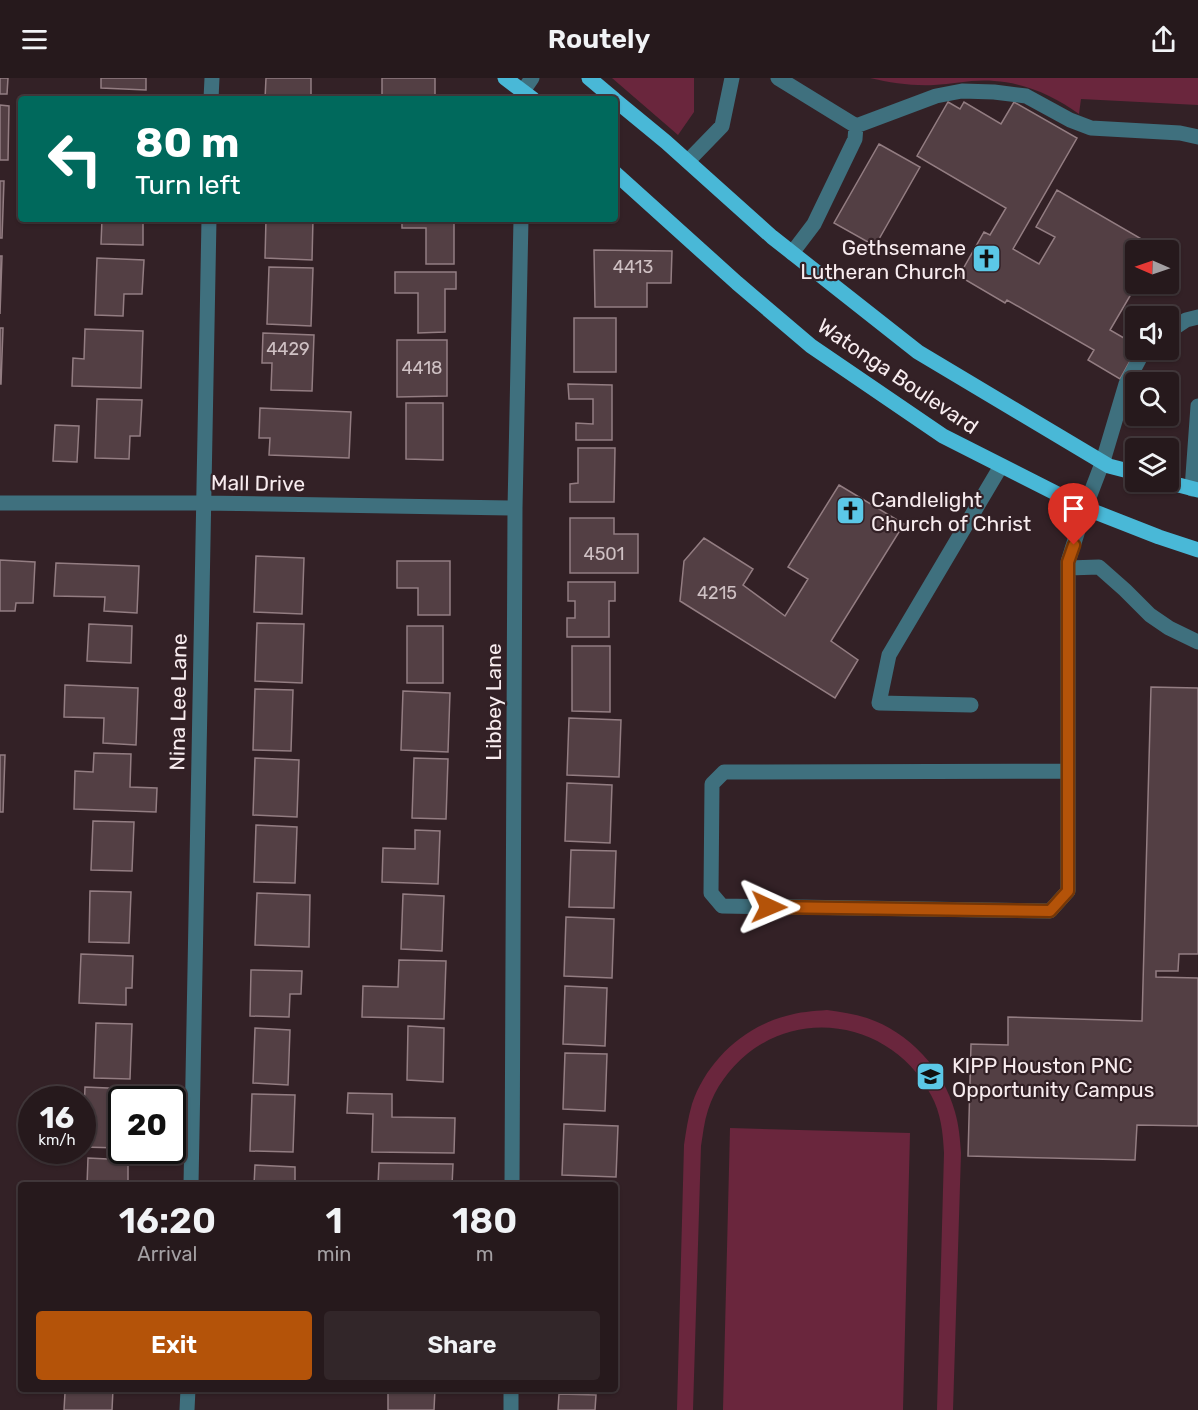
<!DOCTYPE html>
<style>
:root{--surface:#26191c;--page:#322629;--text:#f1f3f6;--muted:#a4a0a3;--line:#42383b;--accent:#b45309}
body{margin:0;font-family:Rubik,sans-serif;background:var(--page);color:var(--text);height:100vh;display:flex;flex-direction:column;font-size:22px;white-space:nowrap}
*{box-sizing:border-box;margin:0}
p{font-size:20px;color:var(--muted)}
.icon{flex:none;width:33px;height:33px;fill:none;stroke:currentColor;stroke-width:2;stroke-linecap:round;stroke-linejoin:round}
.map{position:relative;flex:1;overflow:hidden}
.side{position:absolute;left:18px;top:1104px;width:600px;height:210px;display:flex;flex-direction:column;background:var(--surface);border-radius:6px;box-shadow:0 2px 4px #0004,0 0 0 2px var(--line)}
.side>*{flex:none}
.banner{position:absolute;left:18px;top:18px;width:600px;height:126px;border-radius:6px;box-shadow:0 2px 4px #0004,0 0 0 2px var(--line);background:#00695c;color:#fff;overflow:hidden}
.needle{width:39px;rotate:272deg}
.tools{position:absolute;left:1125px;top:162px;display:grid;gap:12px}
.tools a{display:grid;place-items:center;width:54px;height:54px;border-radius:6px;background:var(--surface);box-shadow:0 2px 4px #0004,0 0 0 2px var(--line);font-size:30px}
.speed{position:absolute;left:18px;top:1008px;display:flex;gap:12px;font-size:30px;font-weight:700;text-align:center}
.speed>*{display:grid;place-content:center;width:78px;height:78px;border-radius:50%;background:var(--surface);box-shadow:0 2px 4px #0004,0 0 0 2px var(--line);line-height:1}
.speed small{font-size:15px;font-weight:400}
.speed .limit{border:3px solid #111;border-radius:9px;background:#fff;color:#111}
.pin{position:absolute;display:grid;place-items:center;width:51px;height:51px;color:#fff;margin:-62px -26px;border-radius:50% 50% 50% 0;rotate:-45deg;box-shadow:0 0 6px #0007}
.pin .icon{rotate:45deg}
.me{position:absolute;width:66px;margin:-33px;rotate:91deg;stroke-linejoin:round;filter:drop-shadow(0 0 4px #0008)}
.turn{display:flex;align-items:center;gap:21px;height:126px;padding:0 18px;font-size:27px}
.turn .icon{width:78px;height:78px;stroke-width:2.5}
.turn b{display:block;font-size:42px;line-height:51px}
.eta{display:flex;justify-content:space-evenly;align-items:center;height:102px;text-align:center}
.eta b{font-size:36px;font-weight:600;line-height:42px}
.button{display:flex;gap:12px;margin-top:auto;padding:12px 18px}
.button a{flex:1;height:69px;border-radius:6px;background:var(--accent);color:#fff;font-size:24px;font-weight:600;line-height:69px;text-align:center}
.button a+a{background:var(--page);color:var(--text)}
header{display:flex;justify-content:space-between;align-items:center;height:78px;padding:0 18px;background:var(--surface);font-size:27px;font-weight:600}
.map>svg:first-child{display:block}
.green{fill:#6a263d}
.building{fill:#533f44;stroke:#937d82;stroke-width:1.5}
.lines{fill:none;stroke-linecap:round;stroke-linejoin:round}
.minor{stroke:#3f707e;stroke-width:15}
.major{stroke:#49b8d7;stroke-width:15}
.route-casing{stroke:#753606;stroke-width:15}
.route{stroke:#b45309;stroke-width:10}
.labels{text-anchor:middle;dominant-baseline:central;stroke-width:4.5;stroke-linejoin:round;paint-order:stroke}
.number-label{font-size:18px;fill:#cfc1c4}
.poi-label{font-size:21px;fill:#f8ecef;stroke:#332126;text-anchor:start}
.street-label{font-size:21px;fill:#f8ecef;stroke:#332126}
</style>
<header><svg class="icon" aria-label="menu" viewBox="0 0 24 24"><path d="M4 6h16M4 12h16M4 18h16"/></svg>Routely<svg class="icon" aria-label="share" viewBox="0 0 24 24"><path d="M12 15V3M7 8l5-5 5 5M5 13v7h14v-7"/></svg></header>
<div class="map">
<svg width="1198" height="1332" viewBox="0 0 1198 1332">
<rect width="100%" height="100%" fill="#332126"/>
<path class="green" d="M612 0H694V34L678 57Z
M870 0H1198V27L1081 21 1079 36C1054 18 1026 5 994 3 974 1 954 6 934 7 912 8 891 5 870 0Z
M827 932C841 934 854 936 867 940 909 954 944 992 955 1034 959 1048 960 1061 961 1075L953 1332H937L944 1075C943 1055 941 1035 931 1017 896 949 808 927 747 976 729 991 715 1010 708 1032 704 1044 703 1056 701 1068L693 1332H677L684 1067C686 1053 688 1040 692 1026 706 984 743 949 786 938 799 934 813 933 827 932Z
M730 1050 910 1055 903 1332H723Z"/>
<path class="building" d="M0 0H8L7 16H0Z
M101 0H146V12L101 10Z
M266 0H311V21H265Z
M382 0H435V21H382Z
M948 24 960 31 964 24 1001 46 1014 24 1077 60 1013 171 1039 186 1055 159 1036 149 1057 112 1157 170 1156 172H1136V206H1137L1110 252 1136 267V272L1120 301 1088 282 1094 272 1007 222 1005 225 959 198 984 154 990 157 1006 130 917 78Z
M0 27 9 28 8 82H0Z
M879 66 920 89 875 168 834 145Z
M0 103H4L2 160H0Z
M102 141H143V167L101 166Z
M266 141H313L312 182 265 180Z
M402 141H454V186H426V150H402Z
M594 172 672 173 671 205H647V229H595Z
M0 178H2L0 236Z
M97 180 144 182 142 216H124L123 238 95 237Z
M269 189 313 190 311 248 267 246Z
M395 194H456V211H445V254L418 255V215H395Z
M574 240H616V294H574Z
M0 250H3L1 306H0Z
M85 251 143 253 141 310 72 308 73 280 84 281Z
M263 255 314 257 312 313 271 312 272 285H262Z
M397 262H447V318L397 319Z
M568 306 612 307V362H576V345L593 346V321H569Z
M97 321 142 322 140 358H130L129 381 95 380Z
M406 325H443V382L406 381Z
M260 330 351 334 349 380 269 377 270 360H259Z
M55 347 79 348 77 384 53 383Z
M578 370H615L614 424H570V406L578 405Z
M839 407 904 446 831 563 858 582 835 620 680 523 684 483 704 460 753 491 743 507 785 538 808 501 788 489Z
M570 440H614V456H638V495H570Z
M256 478 304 480 302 536 254 534Z
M0 482 35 484 33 525H16L15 533H0Z
M397 483H450V537H418V510H397Z
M56 485 139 488 137 535 104 533 105 519 54 518Z
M568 504H615V523H609V559H567V540H575V523H568Z
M257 545 304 546 302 605 255 603Z
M89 546 132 548 131 585 87 583Z
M407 548H443V605H407Z
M572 568H610V634L572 633Z
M65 607 138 610 136 667 103 665 104 640 64 639Z
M1151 609 1198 610V876H1179L1178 893H1156V899L1198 900V1048L1137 1047 1135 1082 968 1078 971 966 1008 967V939L1142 943Z
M255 611 293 612 291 673 253 672Z
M403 613 450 615 448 674 401 672Z
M569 640 621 642 619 699 567 697Z
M94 675 131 676 130 709 157 710 156 734 74 731 75 693 93 694Z
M0 677H5L3 734H0Z
M255 680 299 682 297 739 253 737Z
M414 680 448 681 446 741 412 740Z
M567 705 612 707 610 765 565 763Z
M93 743 134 744 132 793 91 792Z
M256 747 297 749 295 805 254 804Z
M415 752 440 753 438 806 382 804 383 770 415 771Z
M571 772 616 773 614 830 569 829Z
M90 813 131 814 129 865 89 864Z
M257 815 310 817 309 869 255 867Z
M403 816 444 818 442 873 401 871Z
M566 839 614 841 612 900 564 898Z
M81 876 133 878 132 910H126V927L79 925Z
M399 882 446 883 444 941 362 939 363 908 398 909Z
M251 892 302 893 301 916H290L289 939 250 938Z
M565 908 607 910 605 968 563 966Z
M96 945 132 946 130 1001 94 1000Z
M408 948 444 950 443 1004 407 1002Z
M255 950 290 952 288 1007 253 1005Z
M565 975 607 976 605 1033 563 1031Z
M85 1009 131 1011V1022H122L121 1070 82 1069V1033H84Z
M348 1015 392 1016V1039L455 1040 454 1075 372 1074 373 1036 347 1035Z
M252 1016 295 1017 293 1074 250 1073Z
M564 1046 618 1048 616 1099 562 1097Z
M88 1080 128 1082V1107H87Z
M379 1085 453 1086 452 1107H378Z
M255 1087 295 1089V1107H254Z
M74 1311H113L112 1332H64L65 1315H74Z
M388 1311H435L434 1332H388Z
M559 1316 596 1317 595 1332H558Z"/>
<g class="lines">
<path class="minor" d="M778 0 856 48
M211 21 212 0
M523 21V13L532 0
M856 48 936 18 962 13 994 14 1026 18 1070 42 1091 50 1180 55 1198 59
M688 83 722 48 732 0
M792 175 814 146 855 61 856 48
M1168 254 1186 242 1198 239
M1192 411 1198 328
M0 425H202L515 430
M1068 490 1099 489 1125 512 1150 537 1169 550 1198 564
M971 627 879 625 889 577 1001 388
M1068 693V813L1050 833 722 828 711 815 712 706 724 694Z
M1068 693V484L1085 430 1103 383 1126 306 1144 272
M191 1107 209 141
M512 1107 515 430 521 141
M187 1332 188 1311
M511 1332V1311"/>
<path class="major" d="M505 0 533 21
M589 0 614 21
M615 22 666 64 772 159 918 274 1109 388 1136 395
M615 95 737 205 811 268 943 358 1085 430 1159 459 1198 472
M1167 404 1198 412"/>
</g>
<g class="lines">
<defs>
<path id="route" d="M769 829 1050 833 1068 813V484L1074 467"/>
</defs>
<use href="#route" class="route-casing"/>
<use href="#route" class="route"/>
</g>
<defs>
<symbol id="church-square" viewBox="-11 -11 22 22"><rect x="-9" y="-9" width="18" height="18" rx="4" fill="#5bc8e7" stroke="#332126"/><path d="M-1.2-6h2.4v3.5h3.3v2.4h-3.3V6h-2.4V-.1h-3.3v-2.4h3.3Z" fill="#111"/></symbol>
<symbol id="school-square" viewBox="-11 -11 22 22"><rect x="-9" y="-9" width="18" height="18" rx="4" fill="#5bc8e7" stroke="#332126"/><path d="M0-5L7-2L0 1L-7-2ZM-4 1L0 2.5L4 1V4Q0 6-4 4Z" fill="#111"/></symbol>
</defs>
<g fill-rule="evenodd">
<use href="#church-square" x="970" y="164" width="33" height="33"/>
<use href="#church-square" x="834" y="416" width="33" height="33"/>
<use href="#school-square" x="914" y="982" width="33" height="33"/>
</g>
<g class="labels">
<g class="number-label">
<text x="633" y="189">4413</text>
<text x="288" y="271">4429</text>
<text x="422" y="290">4418</text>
<text x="604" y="476">4501</text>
<text x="717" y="515">4215</text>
</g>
<g class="poi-label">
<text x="966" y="169" text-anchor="end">Gethsemane<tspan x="966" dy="24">Lutheran Church</tspan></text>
<text x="871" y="421">Candlelight<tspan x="871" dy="24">Church of Christ</tspan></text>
<text x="952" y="987">KIPP Houston PNC<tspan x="952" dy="24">Opportunity Campus</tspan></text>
</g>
<g class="street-label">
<text transform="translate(898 298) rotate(34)">Watonga Boulevard</text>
<text transform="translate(258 405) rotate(1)">Mall Drive</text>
<text transform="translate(178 624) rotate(-89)">Nina Lee Lane</text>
<text transform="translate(493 624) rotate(-90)">Libbey Lane</text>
</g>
</g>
</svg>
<div class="tools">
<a><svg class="needle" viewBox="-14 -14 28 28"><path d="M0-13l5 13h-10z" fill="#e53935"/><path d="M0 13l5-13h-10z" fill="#a4a0a3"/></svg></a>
<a><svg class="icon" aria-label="sound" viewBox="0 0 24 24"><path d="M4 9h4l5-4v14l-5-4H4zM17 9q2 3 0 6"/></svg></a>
<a><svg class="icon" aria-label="search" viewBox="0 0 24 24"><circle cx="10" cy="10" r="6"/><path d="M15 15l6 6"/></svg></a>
<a><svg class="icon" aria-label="layers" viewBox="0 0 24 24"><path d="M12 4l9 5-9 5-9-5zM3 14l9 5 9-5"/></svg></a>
</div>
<div class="speed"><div>16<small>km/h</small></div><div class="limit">20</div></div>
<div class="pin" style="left:1074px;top:467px;background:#d93025"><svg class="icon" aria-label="arrive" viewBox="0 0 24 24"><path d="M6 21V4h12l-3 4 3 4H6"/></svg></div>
<svg class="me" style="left:769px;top:829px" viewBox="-20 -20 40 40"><path d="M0-17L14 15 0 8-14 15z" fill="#b45309" stroke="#fff" stroke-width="4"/></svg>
<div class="banner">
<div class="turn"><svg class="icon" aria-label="left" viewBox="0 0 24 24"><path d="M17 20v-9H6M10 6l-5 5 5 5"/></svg><div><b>80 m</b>Turn left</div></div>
</div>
<section class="side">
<div class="eta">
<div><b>16:20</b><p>Arrival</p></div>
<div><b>1</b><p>min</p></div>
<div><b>180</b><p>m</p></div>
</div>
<div class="button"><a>Exit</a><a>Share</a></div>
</section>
</div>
